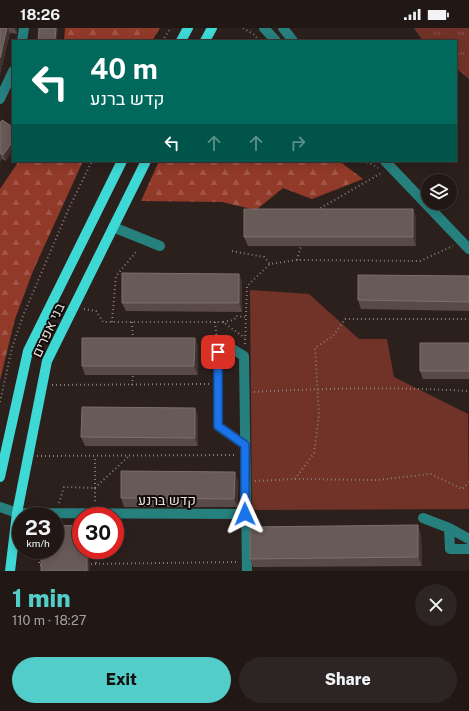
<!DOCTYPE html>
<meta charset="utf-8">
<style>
:root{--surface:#211816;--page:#2d2523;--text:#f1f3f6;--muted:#a2a0a1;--line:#3e3735;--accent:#53cdca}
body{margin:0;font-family:"Public Sans",Heebo,sans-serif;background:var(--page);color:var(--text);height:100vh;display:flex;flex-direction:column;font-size:15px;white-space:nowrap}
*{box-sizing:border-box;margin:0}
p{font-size:13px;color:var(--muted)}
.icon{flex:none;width:22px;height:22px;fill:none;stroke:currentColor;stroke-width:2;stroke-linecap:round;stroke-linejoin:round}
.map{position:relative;height:543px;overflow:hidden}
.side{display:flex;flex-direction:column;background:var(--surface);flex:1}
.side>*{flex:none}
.hud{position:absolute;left:12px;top:12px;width:445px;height:122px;border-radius:0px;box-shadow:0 2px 10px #0003,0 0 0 1px var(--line);background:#00695c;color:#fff;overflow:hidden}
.tools{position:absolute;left:421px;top:146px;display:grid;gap:8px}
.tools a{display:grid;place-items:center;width:36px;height:36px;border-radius:50%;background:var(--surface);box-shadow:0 2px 10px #0003,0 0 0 1px var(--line);font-size:20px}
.speed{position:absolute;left:12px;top:479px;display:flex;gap:8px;font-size:20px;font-weight:700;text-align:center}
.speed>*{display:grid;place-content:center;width:52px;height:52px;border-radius:50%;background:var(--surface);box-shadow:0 2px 10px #0003,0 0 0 1px var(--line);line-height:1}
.speed small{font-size:10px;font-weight:400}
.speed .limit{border:6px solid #d22;background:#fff;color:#111}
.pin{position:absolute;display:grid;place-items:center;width:34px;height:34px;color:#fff;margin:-17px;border-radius:8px;box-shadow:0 2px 6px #0006}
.me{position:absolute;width:44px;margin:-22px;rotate:359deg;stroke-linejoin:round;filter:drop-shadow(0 0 3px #0008)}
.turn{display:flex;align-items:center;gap:14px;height:84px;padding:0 12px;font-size:18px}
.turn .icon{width:52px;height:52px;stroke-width:2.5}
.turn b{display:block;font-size:28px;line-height:34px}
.lanes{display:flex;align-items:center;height:38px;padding:0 12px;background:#0003;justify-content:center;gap:20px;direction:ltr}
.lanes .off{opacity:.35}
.round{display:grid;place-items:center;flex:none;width:42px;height:42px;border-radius:21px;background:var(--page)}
.overview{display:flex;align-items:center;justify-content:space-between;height:68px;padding:0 12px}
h1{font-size:24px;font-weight:800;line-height:30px;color:var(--accent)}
.button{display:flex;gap:8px;margin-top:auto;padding:8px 12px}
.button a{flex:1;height:46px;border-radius:24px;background:var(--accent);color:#111;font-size:16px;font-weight:800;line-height:46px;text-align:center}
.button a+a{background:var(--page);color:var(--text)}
.status{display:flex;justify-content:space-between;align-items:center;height:28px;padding:0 20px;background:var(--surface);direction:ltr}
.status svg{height:11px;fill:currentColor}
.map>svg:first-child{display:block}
.grass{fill:url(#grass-tufts)}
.forest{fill:url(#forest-firs)}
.park{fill:#713327}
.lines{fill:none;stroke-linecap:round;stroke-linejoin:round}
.path{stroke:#877d7a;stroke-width:2;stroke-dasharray:1 3;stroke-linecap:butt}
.minor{stroke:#26807e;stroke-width:10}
.major{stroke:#3fd9d5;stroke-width:10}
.wall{fill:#594a47}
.shaded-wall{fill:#403330}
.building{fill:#685a57;stroke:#7c6f6c}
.route-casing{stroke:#114b97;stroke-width:10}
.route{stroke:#1a73e8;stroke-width:7}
.labels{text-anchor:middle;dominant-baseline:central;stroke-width:4;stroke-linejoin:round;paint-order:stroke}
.street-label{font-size:14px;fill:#e7dedc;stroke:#110b0a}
</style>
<div class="status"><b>18:26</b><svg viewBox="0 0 49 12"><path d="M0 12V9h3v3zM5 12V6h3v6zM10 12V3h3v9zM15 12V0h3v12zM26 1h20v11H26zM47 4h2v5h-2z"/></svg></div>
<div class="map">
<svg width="469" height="543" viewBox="0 0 469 543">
<defs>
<pattern id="grass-tufts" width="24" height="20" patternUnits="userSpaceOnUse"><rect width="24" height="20" fill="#713327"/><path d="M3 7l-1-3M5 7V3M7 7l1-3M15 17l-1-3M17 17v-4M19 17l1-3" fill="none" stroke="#855046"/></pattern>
<pattern id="forest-firs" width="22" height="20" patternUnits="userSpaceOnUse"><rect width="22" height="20" fill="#923a2a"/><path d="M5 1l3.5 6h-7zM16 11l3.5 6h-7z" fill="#a15648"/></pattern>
</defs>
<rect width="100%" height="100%" fill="#2c201d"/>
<path class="grass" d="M414 0H469V51L456 40V13H423Z"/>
<path class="forest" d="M65 0H160L152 13H64Z
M19 133H83L33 243 15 291 0 352V161Z
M159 133H339L363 151 312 171 283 160 256 182 222 174 141 173Z"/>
<path class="park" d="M250 262 309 266 359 311H387L394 349 468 386 469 481 252 482Z"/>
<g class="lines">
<path class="path" d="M243 0 255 7 259 13
M162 13 171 0
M363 133 371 136 378 140
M317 182 383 144
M232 223 264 229 270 236
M297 232 301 218
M84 281 96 283 103 294H223L245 310
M112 294 116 248 136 224
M132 294 133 313
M215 294 217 313
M223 294 234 292 236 288 245 289
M245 316 247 258 270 236 297 232 420 233 453 218
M52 357 209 356
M132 357 133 347
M254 364C326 360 397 359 469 363
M0 374 12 320 23 288 69 180 92 133
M37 428 235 427
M295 451 314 425 319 387 315 320 333 308 345 291H469
M255 453 295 451 377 452 431 446 462 461 469 454
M95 460 130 427
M95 460V428
M59 475 64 459 95 460V476
M39 522V537H43
M96 522V536
M87 536 237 534"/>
<path class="minor" d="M264 0 276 13
M283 0 293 13
M22 13 24 0
M0 71 13 43
M385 133 469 221
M113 199 160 218
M245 417 218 398V324L229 319 244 328 247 543
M0 479 17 485 245 486
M423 490 449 500
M469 511 449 500 450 521H469"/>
<path class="major" d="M181 13 188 0
M205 13 212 0
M0 449 28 323 122 133
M10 543 17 485 47 333 146 133"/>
</g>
<path class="wall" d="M0 0H17V6L10 5 0 46Z
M0 95 6 133 2 131 0 134Z
M413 181 416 190V218H248L244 209Z
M239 246 242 254V284L126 283 122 275Z
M469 248V283L361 281 358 272Z
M195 310 198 319V347H85L82 338Z
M469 315V351H423L420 343Z
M195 380 198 389V418H85L81 409Z
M238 453V479H124L121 470Z
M421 506 422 538 253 539 250 531Z"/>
<path class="shaded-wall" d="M7 0H8L10 5 0 46V30Z
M14 0H17V6Z
M56 0H58L57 13H55Z
M13 113V122L6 133 3 127Z
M0 125 2 131 0 134Z
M413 181 416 190V218L413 209Z
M239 246 242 254V284L239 275Z
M195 310 198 319V347L194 338Z
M195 380 198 389V418L195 410Z
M235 444 238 453V479L234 471Z
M418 497 421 506 422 538 418 529Z
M87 522H89L90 543H87Z"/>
<path class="building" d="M0 0H7L0 30Z
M39 0H56L55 13H38Z
M2 92 13 99V113L3 127 0 125V95Z
M244 181H413V209H244Z
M122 245 239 246V275H122Z
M358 247 469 248V274L358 272Z
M82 310H195L194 338H82Z
M420 315H469V343H420Z
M82 379 195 380V410L81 409Z
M121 443 235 444 234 471 121 470Z
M81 497V522H87V543H41V522H55V498Z
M418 497V529L250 531V499Z"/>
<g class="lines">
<defs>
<path id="route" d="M218 324V398L245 417V486"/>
</defs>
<use href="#route" class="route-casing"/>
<use href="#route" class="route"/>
</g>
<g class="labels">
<g class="street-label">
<text transform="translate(48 302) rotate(-65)">בני אפרים</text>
<text x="167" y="472">קדש ברנע</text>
</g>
</g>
</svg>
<div class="tools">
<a><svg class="icon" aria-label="layers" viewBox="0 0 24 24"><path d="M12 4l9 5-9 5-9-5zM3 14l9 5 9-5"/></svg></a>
</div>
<div class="speed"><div>23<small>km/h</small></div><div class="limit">30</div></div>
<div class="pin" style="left:218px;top:324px;background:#d93025"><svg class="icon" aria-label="arrive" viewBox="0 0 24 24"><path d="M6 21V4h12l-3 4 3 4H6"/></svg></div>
<svg class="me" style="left:245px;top:486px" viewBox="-20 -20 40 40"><path d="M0-17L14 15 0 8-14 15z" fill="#1a73e8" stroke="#fff" stroke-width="4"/></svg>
<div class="hud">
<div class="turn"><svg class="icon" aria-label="left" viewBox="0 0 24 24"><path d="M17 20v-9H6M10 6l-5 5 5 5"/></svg><div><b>40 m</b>קדש ברנע</div></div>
<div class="lanes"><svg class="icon" aria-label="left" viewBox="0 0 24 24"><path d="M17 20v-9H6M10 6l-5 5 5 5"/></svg><svg class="icon off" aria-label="ahead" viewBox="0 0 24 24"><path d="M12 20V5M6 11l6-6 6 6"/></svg><svg class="icon off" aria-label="ahead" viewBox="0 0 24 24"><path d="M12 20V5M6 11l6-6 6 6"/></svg><svg class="icon off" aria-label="right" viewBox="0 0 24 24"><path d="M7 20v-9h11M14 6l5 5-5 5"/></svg></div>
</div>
</div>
<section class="side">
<div class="overview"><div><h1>1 min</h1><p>110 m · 18:27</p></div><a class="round"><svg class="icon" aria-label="close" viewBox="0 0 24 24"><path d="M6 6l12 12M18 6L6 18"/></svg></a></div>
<div class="button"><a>Exit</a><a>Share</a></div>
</section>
